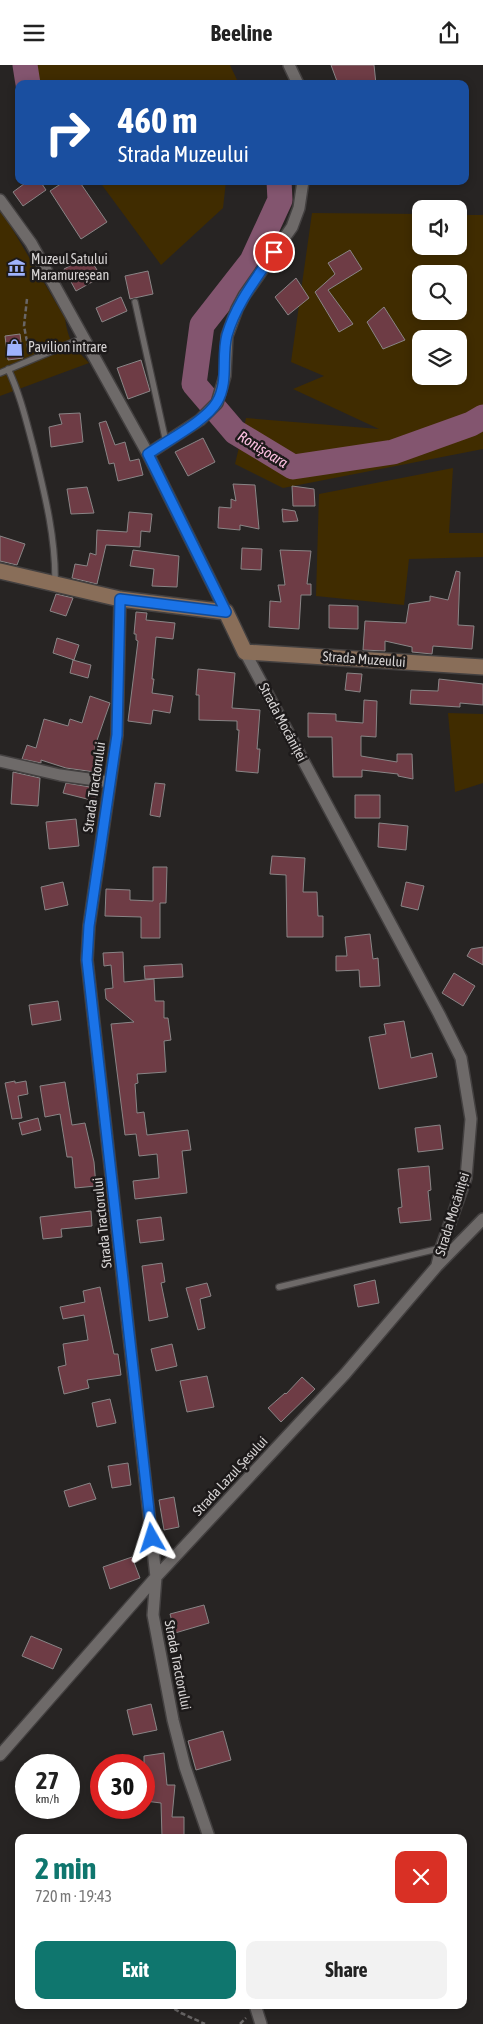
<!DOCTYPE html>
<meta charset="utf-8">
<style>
:root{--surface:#fff;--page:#f2f2f2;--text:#222;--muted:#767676;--accent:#0f766e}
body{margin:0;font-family:"Asap Condensed",sans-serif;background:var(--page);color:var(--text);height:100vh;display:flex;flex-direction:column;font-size:19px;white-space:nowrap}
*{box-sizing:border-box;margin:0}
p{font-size:16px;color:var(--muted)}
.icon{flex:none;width:28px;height:28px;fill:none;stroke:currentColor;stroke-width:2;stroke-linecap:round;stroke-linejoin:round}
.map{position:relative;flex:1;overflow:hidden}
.panel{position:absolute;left:15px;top:1769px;width:452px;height:175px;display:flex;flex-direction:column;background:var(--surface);border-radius:10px;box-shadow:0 2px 8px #0003}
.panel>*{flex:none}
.banner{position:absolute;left:15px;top:15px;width:454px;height:105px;border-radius:10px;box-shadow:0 2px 8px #0003;background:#1a4fa0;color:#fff;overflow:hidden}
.buttons{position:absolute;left:412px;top:135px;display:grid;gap:10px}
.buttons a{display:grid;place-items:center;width:55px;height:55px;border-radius:10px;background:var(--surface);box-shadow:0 2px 8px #0003;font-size:25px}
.speed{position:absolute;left:15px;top:1689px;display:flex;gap:10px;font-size:25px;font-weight:700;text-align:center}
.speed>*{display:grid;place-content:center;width:65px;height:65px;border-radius:50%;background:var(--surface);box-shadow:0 2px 8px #0003;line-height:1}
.speed small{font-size:12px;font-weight:400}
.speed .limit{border:8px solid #d22;background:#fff;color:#111}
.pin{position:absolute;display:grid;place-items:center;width:42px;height:42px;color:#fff;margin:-21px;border:2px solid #fff;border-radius:50%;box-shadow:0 1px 5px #0007}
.me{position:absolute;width:55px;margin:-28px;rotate:354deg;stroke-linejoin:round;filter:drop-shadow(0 0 4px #0008)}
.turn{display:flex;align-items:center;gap:18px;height:105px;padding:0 20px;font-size:22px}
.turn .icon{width:65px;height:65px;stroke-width:2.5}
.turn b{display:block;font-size:35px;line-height:42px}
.round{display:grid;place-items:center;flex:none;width:52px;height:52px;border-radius:10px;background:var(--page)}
.overview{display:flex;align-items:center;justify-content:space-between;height:85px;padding:0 20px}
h1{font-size:30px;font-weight:700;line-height:38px;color:var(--accent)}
.button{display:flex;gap:10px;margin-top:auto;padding:10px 20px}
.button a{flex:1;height:58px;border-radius:10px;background:var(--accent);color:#fff;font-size:20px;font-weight:700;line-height:58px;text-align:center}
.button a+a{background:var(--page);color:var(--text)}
header{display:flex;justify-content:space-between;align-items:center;height:65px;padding:0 20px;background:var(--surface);font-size:22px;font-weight:700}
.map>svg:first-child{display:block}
.green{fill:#402c00;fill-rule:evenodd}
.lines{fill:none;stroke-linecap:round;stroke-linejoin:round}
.river{stroke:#83556f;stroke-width:25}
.building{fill:#6e3c45;stroke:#898586}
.lane-casing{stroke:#434040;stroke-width:8}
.street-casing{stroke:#434040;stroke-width:14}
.secondary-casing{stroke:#434040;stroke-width:18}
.path{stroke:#696666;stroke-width:2.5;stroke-dasharray:5 2.5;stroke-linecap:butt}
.lane{stroke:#6e6a69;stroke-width:5.5}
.street{stroke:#6e6a69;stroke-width:11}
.secondary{stroke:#896e59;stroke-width:15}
.route-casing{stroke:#114b97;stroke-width:12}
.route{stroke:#1a73e8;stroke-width:9}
.labels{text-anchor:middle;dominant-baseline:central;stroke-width:5;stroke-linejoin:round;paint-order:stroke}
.poi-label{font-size:14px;fill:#d6d3d3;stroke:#1d1a1a;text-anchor:start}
.street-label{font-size:14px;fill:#d6d3d3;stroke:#1d1a1a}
.water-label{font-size:15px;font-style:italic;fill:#fcc0e1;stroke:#1d1a1a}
</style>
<header><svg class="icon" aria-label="menu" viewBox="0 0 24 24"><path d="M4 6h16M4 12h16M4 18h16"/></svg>Beeline<svg class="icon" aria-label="share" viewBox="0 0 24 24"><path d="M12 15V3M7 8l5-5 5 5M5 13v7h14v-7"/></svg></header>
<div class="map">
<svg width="483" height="1959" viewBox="0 0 483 1959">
<rect width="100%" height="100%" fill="#272423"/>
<path class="green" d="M13 0H230L238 17 237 19H27Z
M99 116H226L223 143 161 200Z
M0 147 4 150 65 253C68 276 74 282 89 298L0 331Z
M312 148 421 149V181H459V150H483V384L283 423 235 399 246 353 379 364 293 324 324 311 291 297ZM421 209H459V246H421ZM421 274H459V311H421Z
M453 403 449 468H483V492L409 494 404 540 316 531 319 429Z
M448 648 483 649V718L455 727Z"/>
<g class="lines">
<path class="river" d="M25 0 28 19
M279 116 280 135 252 196 202 260 194 319 235 367 293 402 393 387 471 359 483 352"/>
</g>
<path class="building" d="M331 0H374L376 19H338Z
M28 116H40L46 125 23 141 13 127Z
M65 116H79L107 157 81 174 50 126Z
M350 185 362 204 328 225 353 259 339 267 315 227 335 209 328 198Z
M89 191 101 212 76 226 64 204Z
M148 206 153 229 130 234 125 211Z
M296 213 309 233 288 250 275 232Z
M121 232 127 246 102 257 96 243Z
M384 242 405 275 383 284 367 257Z
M20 269 23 293 8 295 5 271Z
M141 295 150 326 128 334 117 303Z
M80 348 83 377 51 382 49 362 62 359 59 349Z
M106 356 115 380 125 377 130 396 139 394 143 410 118 416 114 398 109 399 99 358Z
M203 373 215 397 188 411 175 387Z
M233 419 255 420 259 464 240 460V465L218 463 219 442 231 443V434L236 436Z
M292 421 314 424 315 441H293Z
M87 422 94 448 71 449 67 424Z
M282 444 295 446 298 456 283 457Z
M129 447 152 449 150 467 141 466 140 482 106 480 97 519 72 513 75 499 87 501 90 488 96 490 97 465 127 467Z
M0 471 25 479 17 500 0 496Z
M242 483 262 484 261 505 241 504Z
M133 485 179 491 177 522 152 521 154 504 130 501Z
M280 485 311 486 307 519H311V530H301L299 564 269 562 270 536 281 537 278 520H285Z
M456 506 460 507 458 560 474 561 472 584 433 581 432 589 412 587V582L385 576V586L363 585 365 556 406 558 409 539 430 536V531L448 535Z
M56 529 73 533 66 551 50 546Z
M329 540 358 541V564L329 563Z
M136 547 147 548 146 555 175 558 173 574 156 572 152 614H154L152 628 173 631 170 648 153 645 151 659 128 656 138 576 136 575V569H134Z
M57 573 79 580 74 595 53 588Z
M73 595 91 600 88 613 70 608Z
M198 604 235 608 232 643 260 645 257 684H260L258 708 236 706 239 665H237V656L199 655V630H196Z
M347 608 362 609 360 627 345 625Z
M439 614 483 619V640L460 638V642L410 639 411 625 438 626Z
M90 631 110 638 95 681V707L66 703 41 695V698L22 694 27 680 36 683 44 654 68 661 70 654 82 658Z
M364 635 377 636 376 672 361 671V691L397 697V689H412L413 714 398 711V709L362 705V712H333L332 672H308V648L336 649V656L363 658Z
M13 707 40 713 38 741 11 739Z
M66 718 96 723 98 724 95 736 63 728Z
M155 718 165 719 160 752 150 750Z
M355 730H380V753H355Z
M76 754 79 781 49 784 46 757Z
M379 758 408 761 406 785 378 782Z
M272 791 305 793 303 827H317L318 851H323V872H287L286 810 270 809Z
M153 802H167L166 838H160V873H141V852L105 851 106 824 130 825V835L153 836Z
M63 817 68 840 45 845 41 822Z
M406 817 424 821 418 845 401 841Z
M370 869 373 894 378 893 380 921 360 922 359 905 336 906V891H347L345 872Z
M483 882V900L467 891 471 884Z
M123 887 124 917 154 914 155 936H164V953H168L171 975 164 976 166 1007 137 1009 138 1018 135 1019 137 1048 144 1047 147 1070 188 1065 191 1085 182 1086 187 1128 135 1134 133 1116 159 1113 157 1089 139 1091 136 1069 125 1070 111 959 134 957 106 934 105 924 113 923 111 900 104 901 103 888Z
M182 899 183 912 145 914 144 901Z
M454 908 475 921 463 941 442 928Z
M58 936 61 955 32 960 29 940Z
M404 956 411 993 432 988 437 1012 379 1024 369 972 386 969 384 959Z
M15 1016V1018L26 1016 28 1029 18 1031 22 1053 12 1054 5 1018Z
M65 1017 72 1060 85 1058 94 1097 96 1121 75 1123 72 1092H67L60 1049 45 1052 40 1021Z
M38 1053 41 1065 22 1070 19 1058Z
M440 1060 443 1084 418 1087 415 1063Z
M429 1101 431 1125 428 1126 431 1155 400 1158 398 1143 402 1142 398 1104Z
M91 1146 92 1161 61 1164 62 1172 43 1174 40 1152Z
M161 1152 164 1175 140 1178 137 1155Z
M162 1198 165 1217 161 1218 168 1252 149 1256 142 1201Z
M375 1215 379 1238 358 1242 354 1220Z
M207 1218 211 1231 200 1234 205 1263 198 1265 186 1223Z
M100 1222 114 1289H118L121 1310 87 1315 89 1323 64 1329 58 1302 66 1300 63 1279 88 1275 84 1250 63 1254 60 1242 85 1237 83 1226Z
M172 1279 177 1301 156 1306 151 1284Z
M207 1311 214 1342 187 1347 180 1316Z
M302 1312 315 1324 281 1357 268 1343 285 1328 286 1329Z
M110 1334 116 1358 97 1362 92 1338Z
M128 1398 131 1420 112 1423 108 1401Z
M90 1418 96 1434 69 1442 64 1426Z
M174 1432 179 1462 164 1465 159 1435Z
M132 1492 140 1513 110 1524 103 1502Z
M204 1540 209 1558 175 1568 170 1549Z
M31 1571 62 1584 53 1604 22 1591Z
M151 1639 157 1665 133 1670 127 1645Z
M223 1666 231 1695 196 1705 188 1676Z
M164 1688 167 1720H175L172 1752H184V1772H162L161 1738 145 1736 148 1704H144V1691Z"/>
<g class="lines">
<defs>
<path id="lane" d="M135 237 166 377
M8 304C20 329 26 355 33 381 44 426 56 472 55 518
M0 308 83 273
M279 1222 441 1183"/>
<path id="street" d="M289 0 298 19
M0 135 31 178 148 389 226 547
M148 389 200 355 217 338 225 311 227 271 237 244 244 231 292 162 299 143 303 116
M120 534 117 670 89 861 87 895 156 1512 153 1550 173 1655 185 1702 209 1772
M245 587 439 949 461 993 471 1054 466 1113 441 1183 437 1200
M0 696 60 710 110 717
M0 1690 156 1512 345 1309 437 1201 483 1154
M255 1940 261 1959"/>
<path id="secondary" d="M0 506 120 534 226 547 245 587 483 602"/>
</defs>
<use href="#lane" class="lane-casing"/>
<use href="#street" class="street-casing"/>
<use href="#secondary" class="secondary-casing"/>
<path class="path" d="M27 234 24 261 29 287
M168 1940 181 1948 205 1959
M240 1959 246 1953"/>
<use href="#lane" class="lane"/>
<use href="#street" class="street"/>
<use href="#secondary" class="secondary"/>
</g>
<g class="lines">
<defs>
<path id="route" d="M152 1473 87 895 89 861 117 670 120 534 226 547 148 389C166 376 206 356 217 337 229 316 221 292 227 270 236 239 256 214 274 187"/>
</defs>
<use href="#route" class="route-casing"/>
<use href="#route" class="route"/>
</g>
<defs>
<symbol id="museum-bare" viewBox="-9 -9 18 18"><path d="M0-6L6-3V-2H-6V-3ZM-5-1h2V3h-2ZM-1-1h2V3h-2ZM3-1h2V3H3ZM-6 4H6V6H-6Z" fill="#9fb3fd" stroke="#1d1a1a" stroke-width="2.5" paint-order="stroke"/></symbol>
<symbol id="shop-bare" viewBox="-9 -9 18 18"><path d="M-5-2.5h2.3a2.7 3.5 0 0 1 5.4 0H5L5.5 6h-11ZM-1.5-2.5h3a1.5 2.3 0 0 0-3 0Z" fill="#9fb3fd" stroke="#1d1a1a" stroke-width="2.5" paint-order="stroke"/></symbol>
</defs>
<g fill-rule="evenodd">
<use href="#museum-bare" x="4" y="190" width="25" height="25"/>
<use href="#shop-bare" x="2" y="270" width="25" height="25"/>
</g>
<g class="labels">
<g class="poi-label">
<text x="31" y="194">Muzeul Satului<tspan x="31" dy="16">Maramureșean</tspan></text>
<text x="28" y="282">Pavilion intrare</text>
</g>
<g class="street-label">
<text transform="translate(364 594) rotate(4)">Strada Muzeului</text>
<text transform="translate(283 657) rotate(62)">Strada Mocăniței</text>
<text transform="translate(94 722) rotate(-82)">Strada Tractorului</text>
<text transform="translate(452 1149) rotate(-73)">Strada Mocăniței</text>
<text transform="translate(102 1158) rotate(-96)">Strada Tractorului</text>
<text transform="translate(230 1411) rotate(-47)">Strada Lazul Șesului</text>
<text transform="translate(178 1600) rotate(79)">Strada Tractorului</text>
</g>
<g class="water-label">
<text transform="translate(263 384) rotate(32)">Ronișoara</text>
</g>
</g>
</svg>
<div class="buttons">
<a><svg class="icon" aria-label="sound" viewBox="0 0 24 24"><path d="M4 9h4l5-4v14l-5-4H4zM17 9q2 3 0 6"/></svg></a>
<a><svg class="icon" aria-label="search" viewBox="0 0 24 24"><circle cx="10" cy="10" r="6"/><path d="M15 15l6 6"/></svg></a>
<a><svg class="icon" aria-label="layers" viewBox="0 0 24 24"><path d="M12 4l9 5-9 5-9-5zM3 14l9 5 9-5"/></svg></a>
</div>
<div class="speed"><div>27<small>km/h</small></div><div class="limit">30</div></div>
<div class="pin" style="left:274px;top:187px;background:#d93025"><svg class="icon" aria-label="arrive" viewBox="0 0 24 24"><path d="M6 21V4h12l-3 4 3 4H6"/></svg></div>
<svg class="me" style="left:152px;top:1473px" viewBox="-20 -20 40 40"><path d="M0-17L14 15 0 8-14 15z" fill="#1a73e8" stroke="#fff" stroke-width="4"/></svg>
<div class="banner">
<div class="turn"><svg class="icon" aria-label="right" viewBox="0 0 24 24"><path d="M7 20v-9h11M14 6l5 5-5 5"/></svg><div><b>460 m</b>Strada Muzeului</div></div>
</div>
<section class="panel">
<div class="overview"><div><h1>2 min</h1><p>720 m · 19:43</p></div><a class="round" style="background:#d93025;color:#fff"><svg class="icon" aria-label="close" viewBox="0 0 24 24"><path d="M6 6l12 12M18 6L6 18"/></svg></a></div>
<div class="button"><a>Exit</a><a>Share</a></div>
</section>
</div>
